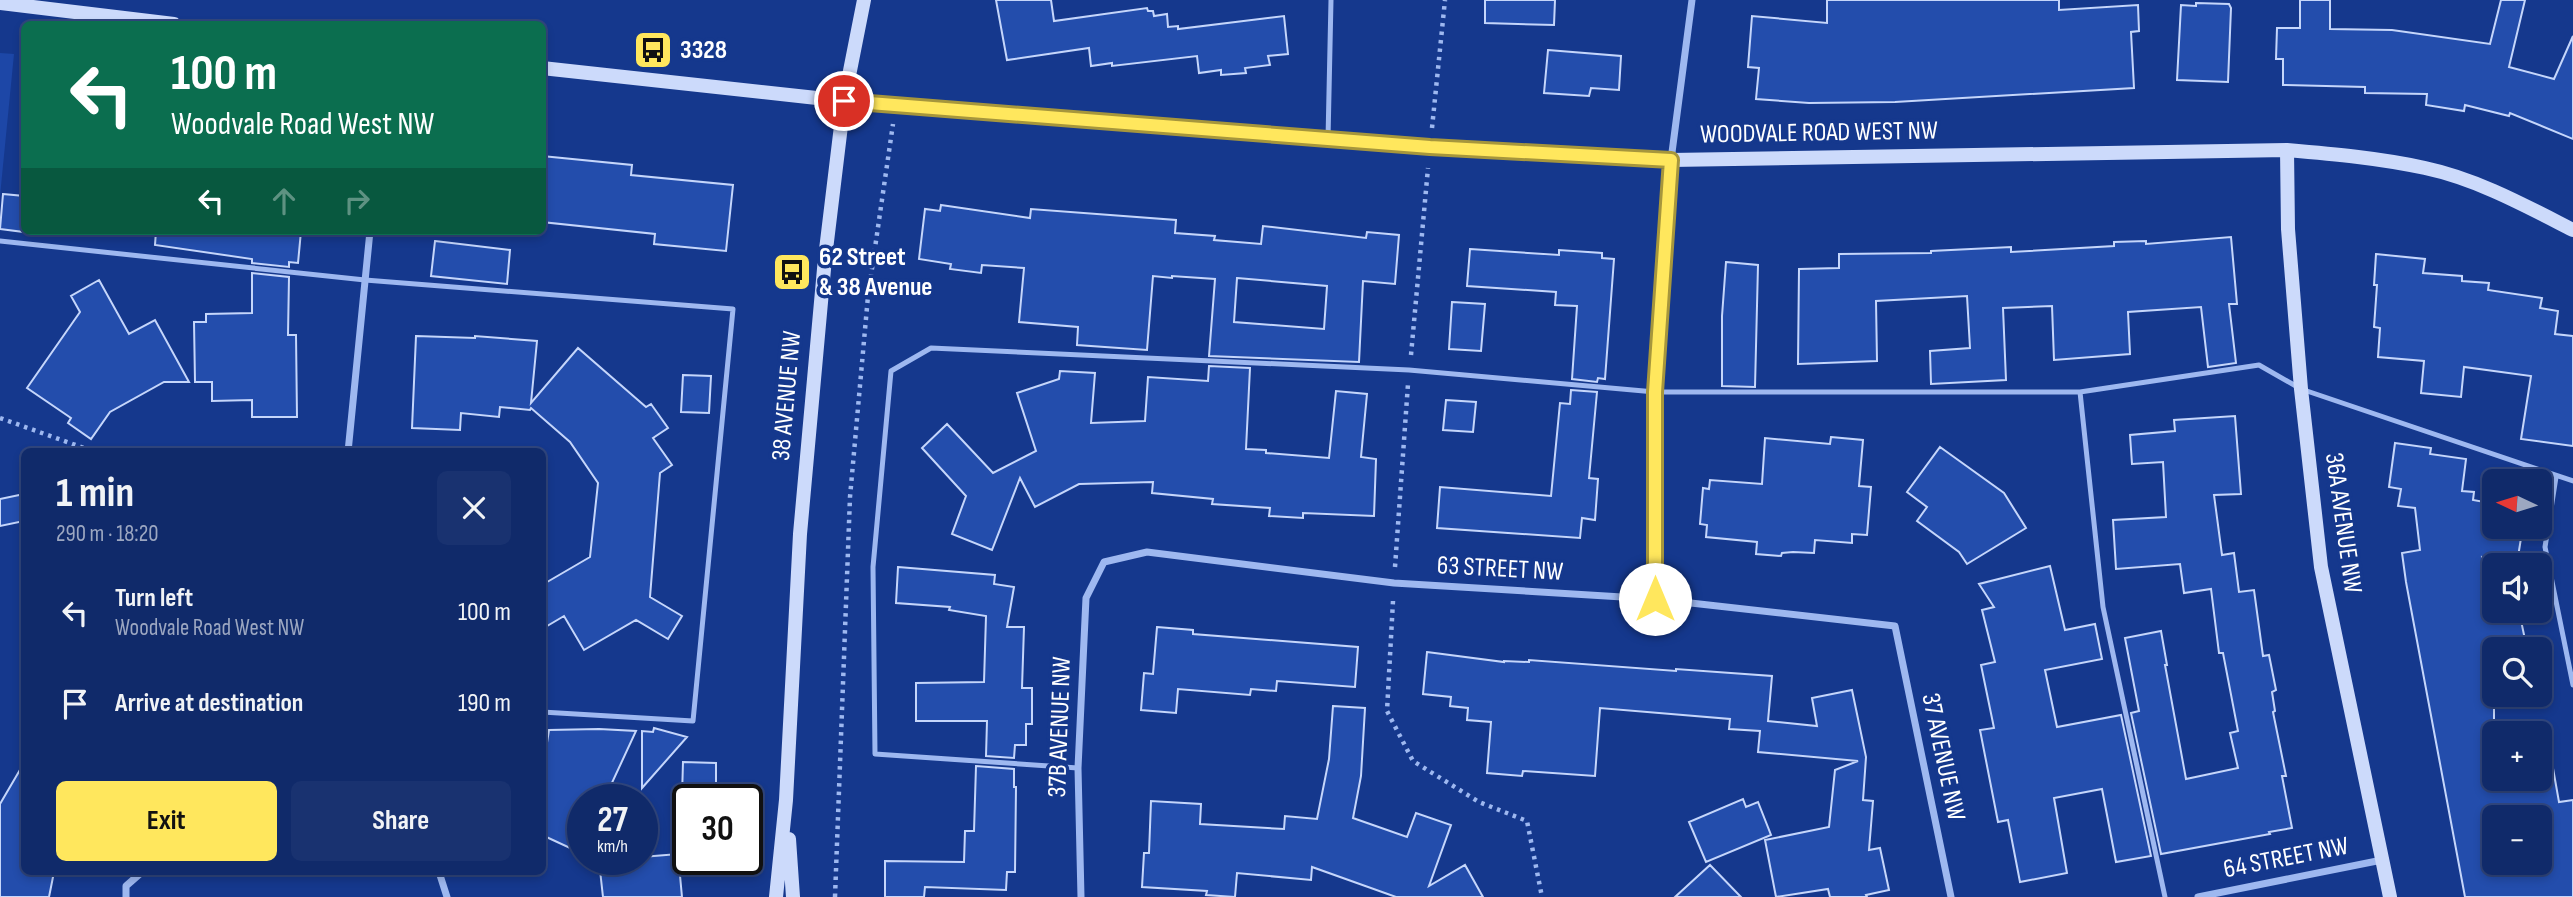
<!DOCTYPE html>
<meta charset="utf-8">
<style>
:root{--surface:#102a6a;--page:#193270;--text:#f1f3f6;--muted:#9ca7c1;--line:#30467e;--accent:#ffe75d}
body{margin:0;font-family:"Sofia Sans Condensed",sans-serif;background:var(--page);color:var(--text);height:100vh;display:flex;flex-direction:column;font-size:26px;white-space:nowrap}
*{box-sizing:border-box;margin:0}
p{font-size:23px;color:var(--muted)}
.icon{flex:none;width:38px;height:38px;fill:none;stroke:currentColor;stroke-width:2;stroke-linecap:round;stroke-linejoin:round}
.map{position:relative;flex:1;overflow:hidden}
.side{position:absolute;left:21px;top:448px;width:525px;height:427px;display:flex;flex-direction:column;background:var(--surface);border-radius:10px;box-shadow:0 4px 10px #0003,0 0 0 2px var(--line)}
.side>*{flex:none}
.banner{position:absolute;left:21px;top:21px;width:525px;height:214px;border-radius:10px;box-shadow:0 4px 10px #0003,0 0 0 2px var(--line);background:#0b6e4f;color:#fff;overflow:hidden}
.needle{width:46px;rotate:274deg}
.tools{position:absolute;left:2482px;top:469px;display:grid;gap:14px}
.tools a{display:grid;place-items:center;width:70px;height:70px;border-radius:10px;background:var(--surface);box-shadow:0 4px 10px #0003,0 0 0 2px var(--line);font-size:35px}
.speed{position:absolute;left:567px;top:784px;display:flex;gap:14px;font-size:35px;font-weight:700;text-align:center}
.speed>*{display:grid;place-content:center;width:91px;height:91px;border-radius:50%;background:var(--surface);box-shadow:0 4px 10px #0003,0 0 0 2px var(--line);line-height:1}
.speed small{font-size:18px;font-weight:400}
.speed .limit{border:4px solid #111;border-radius:10px;background:#fff;color:#111}
.pin{position:absolute;display:grid;place-items:center;width:60px;height:60px;color:#fff;margin:-30px;border:4px solid #fff;border-radius:50%;box-shadow:0 2px 7px #0007}
.me{position:absolute;width:77px;margin:-38px;rotate:0deg;stroke-linejoin:round;filter:drop-shadow(0 0 5px #0008)}
.turn{display:flex;align-items:center;gap:24px;height:147px;padding:0 35px;font-size:32px}
.turn .icon{width:91px;height:91px;stroke-width:2.5}
.turn b{display:block;font-size:49px;line-height:60px}
.lanes{display:flex;align-items:center;height:66px;padding:0 35px;background:#0003;justify-content:center;gap:35px;direction:ltr}
.lanes .off{opacity:.35}
.round{display:grid;place-items:center;flex:none;width:74px;height:74px;border-radius:10px;background:var(--page)}
.overview{display:flex;align-items:center;justify-content:space-between;height:119px;padding:0 35px}
h1{font-size:42px;font-weight:700;line-height:52px}
.cta{display:flex;gap:14px;margin-top:auto;padding:14px 35px}
.cta a{flex:1;height:80px;border-radius:10px;background:var(--accent);color:#111;font-size:28px;font-weight:700;line-height:80px;text-align:center}
.cta a+a{background:var(--page);color:var(--text)}
ul{padding:0;list-style:none}
li{display:flex;align-items:center;gap:21px;height:91px;padding:0 35px}
li div{flex:1}
li b{display:block;font-size:26px}
li em{font-style:normal}
.map>svg:first-child{display:block}
.green{fill:#1d47a7}
.building{fill:#234dac;stroke:#c5d6fb;stroke-width:2;fill-rule:evenodd}
.lines{fill:none;stroke-linecap:round;stroke-linejoin:round}
.path{stroke:#9eb8f0;stroke-width:4.5;stroke-dasharray:3.5 5;stroke-linecap:butt}
.lane{stroke:#9eb8f0;stroke-width:5}
.street{stroke:#9eb8f0;stroke-width:7}
.secondary{stroke:#ccdafb;stroke-width:14}
.route-casing{stroke:#a6963c;stroke-width:18}
.route{stroke:#ffe75d;stroke-width:12}
.labels{text-anchor:middle;dominant-baseline:central;stroke-width:7;stroke-linejoin:round;paint-order:stroke}
.poi-label{font-size:26px;font-weight:bold;fill:#fff;stroke:#15388d;text-anchor:start}
.street-label{font-size:26px;fill:#fff;stroke:#15388d}
</style>
<div class="map">
<svg width="2573" height="897" viewBox="0 0 2573 897">
<rect width="100%" height="100%" fill="#15388d"/>
<path class="green" d="M0 53 14 54 0 196Z"/>
<path class="building" d="M996 0H1051L1054 21 1147 8 1148 11H1153L1154 16 1167 14 1168 27 1178 26V29L1284 16 1288 54 1268 56 1270 65 1245 68 1246 73 1221 75V70L1199 73 1197 56 1112 66V63L1091 66 1089 48 1007 60Z
M1485 0H1555L1554 25 1485 23Z
M1827 0H2059V10L2138 5 2139 31 2131 32 2134 88 1895 102 1809 103 1756 99 1759 68 1748 67 1752 16 1827 23Z
M2300 0H2330V29L2392 30 2490 44 2501 0H2525L2509 67 2554 79 2573 36V139L2510 113 2509 116 2465 105 2464 111 2426 105 2427 94 2365 93V87L2283 85V59H2276L2277 28H2300Z
M2196 3 2229 4 2231 8 2228 82 2177 80 2181 5 2196 6Z
M1548 50 1621 56 1619 90 1591 88 1589 96 1544 93Z
M542 156 632 165 631 175 733 185 726 251 654 244 655 234 542 222Z
M3 194 24 196V232L0 229Z
M941 205 1030 218 1031 209 1176 220 1175 233 1215 236 1214 240 1261 244 1263 226 1366 238 1367 232 1399 235 1395 284 1363 281 1359 362 1209 356 1215 279 1172 276V278L1153 276 1147 350 1077 345 1078 327 1019 322 1024 268 982 265 981 273 950 269 951 264 919 259 925 209 940 211ZM1237 278 1327 286 1324 329 1234 322Z
M156 231H301L298 263 289 262V267L252 263V259L155 245Z
M2231 237 2237 304H2229L2236 363 2208 367 2201 307 2128 312 2130 354 2054 360 2052 306 2003 308 2006 380 1931 384 1930 351 1970 348 1967 296 1876 301 1877 361 1798 364 1799 269 1839 268V254L1931 253V251L2011 247V252L2114 246V242L2146 241V244Z
M435 241 510 250 507 284 431 276Z
M1470 249 1559 255V250L1602 253V258L1614 259 1605 379 1598 378 1597 382 1572 379 1577 306 1555 305 1556 292 1467 286Z
M2376 254 2425 259 2423 273 2462 276V281L2489 283 2488 290 2542 298 2540 308 2558 311 2555 334 2573 336V446L2521 439 2531 376 2464 367 2461 397 2421 393 2424 361 2378 357 2380 328 2374 327 2377 285H2374Z
M1726 262 1758 265 1755 387 1722 386V316Z
M252 273 289 277 288 335H296L297 417H252V400L212 401V382H195L194 322H206V314L252 313Z
M99 280 129 334 155 320 189 382H164L110 412 91 439 68 423 71 418 27 388 80 312 71 296Z
M1452 302 1485 304 1481 351 1449 349Z
M416 336 475 338V336L537 341 531 403 578 348 646 407 651 404 668 428 653 438 672 465 660 473 650 597 682 616 668 639 636 620 584 650 564 616 542 629V585L590 557 598 483 570 442 531 408 530 410 500 407 499 417 461 413 460 430 412 428Z
M1209 366 1250 368 1246 449 1266 450V453L1329 458 1336 391 1367 394 1361 457 1376 459 1374 516 1303 513V518L1269 516 1270 508 1212 504 1213 499 1152 493 1153 482 1079 484 1035 507 1020 478 992 550 952 534 966 496 922 448 947 424 993 473 1036 451 1017 393 1059 379 1060 371 1095 373 1091 423 1145 421 1148 377 1208 381Z
M683 375 711 376 709 413 681 412Z
M1571 390 1597 392 1589 478 1598 479 1595 520 1582 518 1580 538 1437 528 1440 487 1551 496 1560 403 1570 404Z
M1446 400 1476 402 1473 432 1443 430Z
M2235 416 2241 494 2214 495 2222 555 2234 553 2239 592 2254 590 2263 656 2269 655 2276 690 2272 692 2275 711 2273 712 2286 776H2282L2292 828 2269 832 2270 834 2161 854 2131 713 2139 711 2125 638 2161 631 2167 665H2165L2186 779 2238 768 2230 733 2238 731 2223 653H2219L2211 589 2184 593 2180 564 2116 569 2113 520 2166 517 2163 462 2132 464 2130 435 2175 431 2174 420Z
M1831 437 1863 440 1859 486 1871 487 1867 535 1852 534V543L1815 540 1814 553 1793 552 1782 553 1781 556 1756 554 1757 542 1706 537 1707 525 1700 524 1703 488 1709 489 1710 480 1762 484 1765 438 1830 444Z
M2395 443 2431 448 2430 454 2466 459 2462 491 2474 492 2473 500 2490 503 2487 526 2522 532 2517 563 2482 557 2489 611H2519L2527 649H2494V779H2539V758L2551 757 2559 802 2573 800V897H2465L2406 582 2402 553 2420 550 2415 508 2398 506 2401 489 2389 487ZM2494 817H2539V863H2494Z
M1940 447 2004 493 2026 528 1967 564 1959 552 1917 521 1927 507 1907 492Z
M24 494V521L0 526V499Z
M2050 566 2065 630 2095 624 2102 659 2045 670 2057 727 2121 715 2151 856 2116 862 2102 789 2054 798 2067 873 2020 882 2008 820 1998 822 1980 730 1994 728 1981 665 1995 662 1982 610 1994 607 1979 584Z
M898 567 995 575 994 584 1014 587 1007 627H1024L1022 688H1032V724H1026V745H1015L1014 758 986 756 987 721H916V683L984 682 986 616 949 610 950 607 896 603Z
M1157 627 1193 630V634L1358 647 1355 687 1277 681 1276 691 1251 689 1250 695 1178 689 1176 713 1141 710 1144 673 1153 674Z
M1427 652 1504 662V661L1529 662V660L1676 671V669L1772 676 1768 721 1817 726 1812 698 1852 690 1866 757 1863 800 1873 801 1869 850 1880 848 1889 890 1866 895 1867 897H1830L1828 889 1776 897 1765 840 1829 827 1835 770 1858 761 1758 752 1760 731 1729 729 1730 719 1600 708 1595 776 1523 771 1522 776 1487 773 1491 722 1467 720 1468 708 1450 706 1451 697 1423 694Z
M1333 706 1365 708 1361 776 1353 818 1407 837 1416 813 1451 825 1429 886 1465 865 1483 897H1396L1312 867 1311 880 1237 873 1235 897 1206 895 1207 891 1142 887 1144 853H1149L1151 801 1201 804 1200 824 1284 829 1285 816 1317 819 1329 759Z
M654 728 687 737 642 788V731L653 732Z
M599 729 636 731 604 800H583V854L542 835V748L546 749 549 730Z
M683 762 716 763V798L682 796Z
M24 763V872H54L49 897H0V804Z
M976 766 1014 769V787H1016L1015 872H1007L1006 890 925 887 924 897H885V861L964 862 965 831H974Z
M1743 799 1746 807 1758 802 1771 835 1706 862 1689 822Z
M678 854 682 897H603L599 861 642 859V857Z
M1710 865 1741 897H1675Z"/>
<g class="lines">
<path class="path" d="M1432 128 1445 0
M1411 355 1428 168
M0 418 95 452
M1395 567 1408 384
M1393 601 1387 711 1413 761 1479 802 1527 821 1542 897
M835 897 850 497 868 296 893 124"/>
<path class="lane" d="M1328 139 1331 0
M0 241 365 280 733 309 693 721 542 712
M2080 392 2103 607 2165 897
M2556 477 2545 547 2573 685
M1078 768 875 754 873 567 891 371 931 348 1409 370 1655 392H2080L2259 365 2301 389 2573 481"/>
<path class="street" d="M348 452 370 231
M1655 599V392L1671 160 1692 0
M439 872 447 897
M126 897V886L142 872
M1081 897 1078 768 1086 598 1104 562 1147 552 1394 583 1655 599 1895 626 1951 897
M2198 897 2382 860"/>
<path class="secondary" d="M0 3 174 24
M542 68 844 101 1430 147 1671 160 2287 150C2333 154 2379 158 2425 168 2477 179 2526 206 2573 230
M2287 150 2288 229 2301 389 2321 567 2390 897
M789 839 793 897
M776 897 786 800 800 534 825 258 844 101 864 0"/>
</g>
<g class="lines">
<defs>
<path id="route" d="M844 101 1430 147 1671 160 1655 392V599"/>
</defs>
<use href="#route" class="route-casing"/>
<use href="#route" class="route"/>
</g>
<defs>
<symbol id="bus-square" viewBox="-11 -11 22 22"><rect x="-9" y="-9" width="18" height="18" rx="4" fill="#ffe75d" stroke="#15388d"/><path d="M-5-6H5V4H4V6H2V4H-2V6H-4V4H-5ZM-3.5-4V0h7V-4ZM-3.5 1.2v1.5H-2V1.2ZM2 1.2v1.5H3.5V1.2Z" fill="#111"/></symbol>
</defs>
<g fill-rule="evenodd">
<use href="#bus-square" x="631" y="28" width="44" height="44"/>
<use href="#bus-square" x="770" y="250" width="44" height="44"/>
</g>
<g class="labels">
<g class="poi-label">
<text x="680" y="50">3328</text>
<text x="819" y="257">62 Street<tspan x="819" dy="30">&amp; 38 Avenue</tspan></text>
</g>
<g class="street-label">
<text transform="translate(1819 133) rotate(-1)">WOODVALE ROAD WEST NW</text>
<text transform="translate(787 396) rotate(-85)">38 AVENUE NW</text>
<text transform="translate(2343 523) rotate(82)">36A AVENUE NW</text>
<text transform="translate(1500 569) rotate(3)">63 STREET NW</text>
<text transform="translate(1060 727) rotate(-88)">37B AVENUE NW</text>
<text transform="translate(1943 757) rotate(78)">37 AVENUE NW</text>
<text transform="translate(2286 858) rotate(-11)">64 STREET NW</text>
</g>
</g>
</svg>
<div class="tools">
<a><svg class="needle" viewBox="-14 -14 28 28"><path d="M0-13l5 13h-10z" fill="#e53935"/><path d="M0 13l5-13h-10z" fill="#9ca7c1"/></svg></a>
<a><svg class="icon" aria-label="sound" viewBox="0 0 24 24"><path d="M4 9h4l5-4v14l-5-4H4zM17 9q2 3 0 6"/></svg></a>
<a><svg class="icon" aria-label="search" viewBox="0 0 24 24"><circle cx="10" cy="10" r="6"/><path d="M15 15l6 6"/></svg></a>
<a>+</a>
<a>−</a>
</div>
<div class="speed"><div>27<small>km/h</small></div><div class="limit">30</div></div>
<div class="pin" style="left:844px;top:101px;background:#d93025"><svg class="icon" aria-label="arrive" viewBox="0 0 24 24"><path d="M6 21V4h12l-3 4 3 4H6"/></svg></div>
<svg class="me" style="left:1655px;top:599px" viewBox="-20 -20 40 40"><circle r="19" fill="#fff"/><path d="M0-13L10 11 0 6-10 11z" fill="#ffe75d"/></svg>
<div class="banner">
<div class="turn"><svg class="icon" aria-label="left" viewBox="0 0 24 24"><path d="M17 20v-9H6M10 6l-5 5 5 5"/></svg><div><b>100 m</b>Woodvale Road West NW</div></div>
<div class="lanes"><svg class="icon" aria-label="left" viewBox="0 0 24 24"><path d="M17 20v-9H6M10 6l-5 5 5 5"/></svg><svg class="icon off" aria-label="ahead" viewBox="0 0 24 24"><path d="M12 20V5M6 11l6-6 6 6"/></svg><svg class="icon off" aria-label="right" viewBox="0 0 24 24"><path d="M7 20v-9h11M14 6l5 5-5 5"/></svg></div>
</div>
<section class="side">
<div class="overview"><div><h1>1 min</h1><p>290 m · 18:20</p></div><a class="round"><svg class="icon" aria-label="close" viewBox="0 0 24 24"><path d="M6 6l12 12M18 6L6 18"/></svg></a></div>
<ul>
<li><svg class="icon" aria-label="left" viewBox="0 0 24 24"><path d="M17 20v-9H6M10 6l-5 5 5 5"/></svg><div><b>Turn left</b><p>Woodvale Road West NW</p></div><em>100 m</em></li>
<li><svg class="icon" aria-label="arrive" viewBox="0 0 24 24"><path d="M6 21V4h12l-3 4 3 4H6"/></svg><div><b>Arrive at destination</b></div><em>190 m</em></li>
</ul>
<div class="cta"><a>Exit</a><a>Share</a></div>
</section>
</div>
